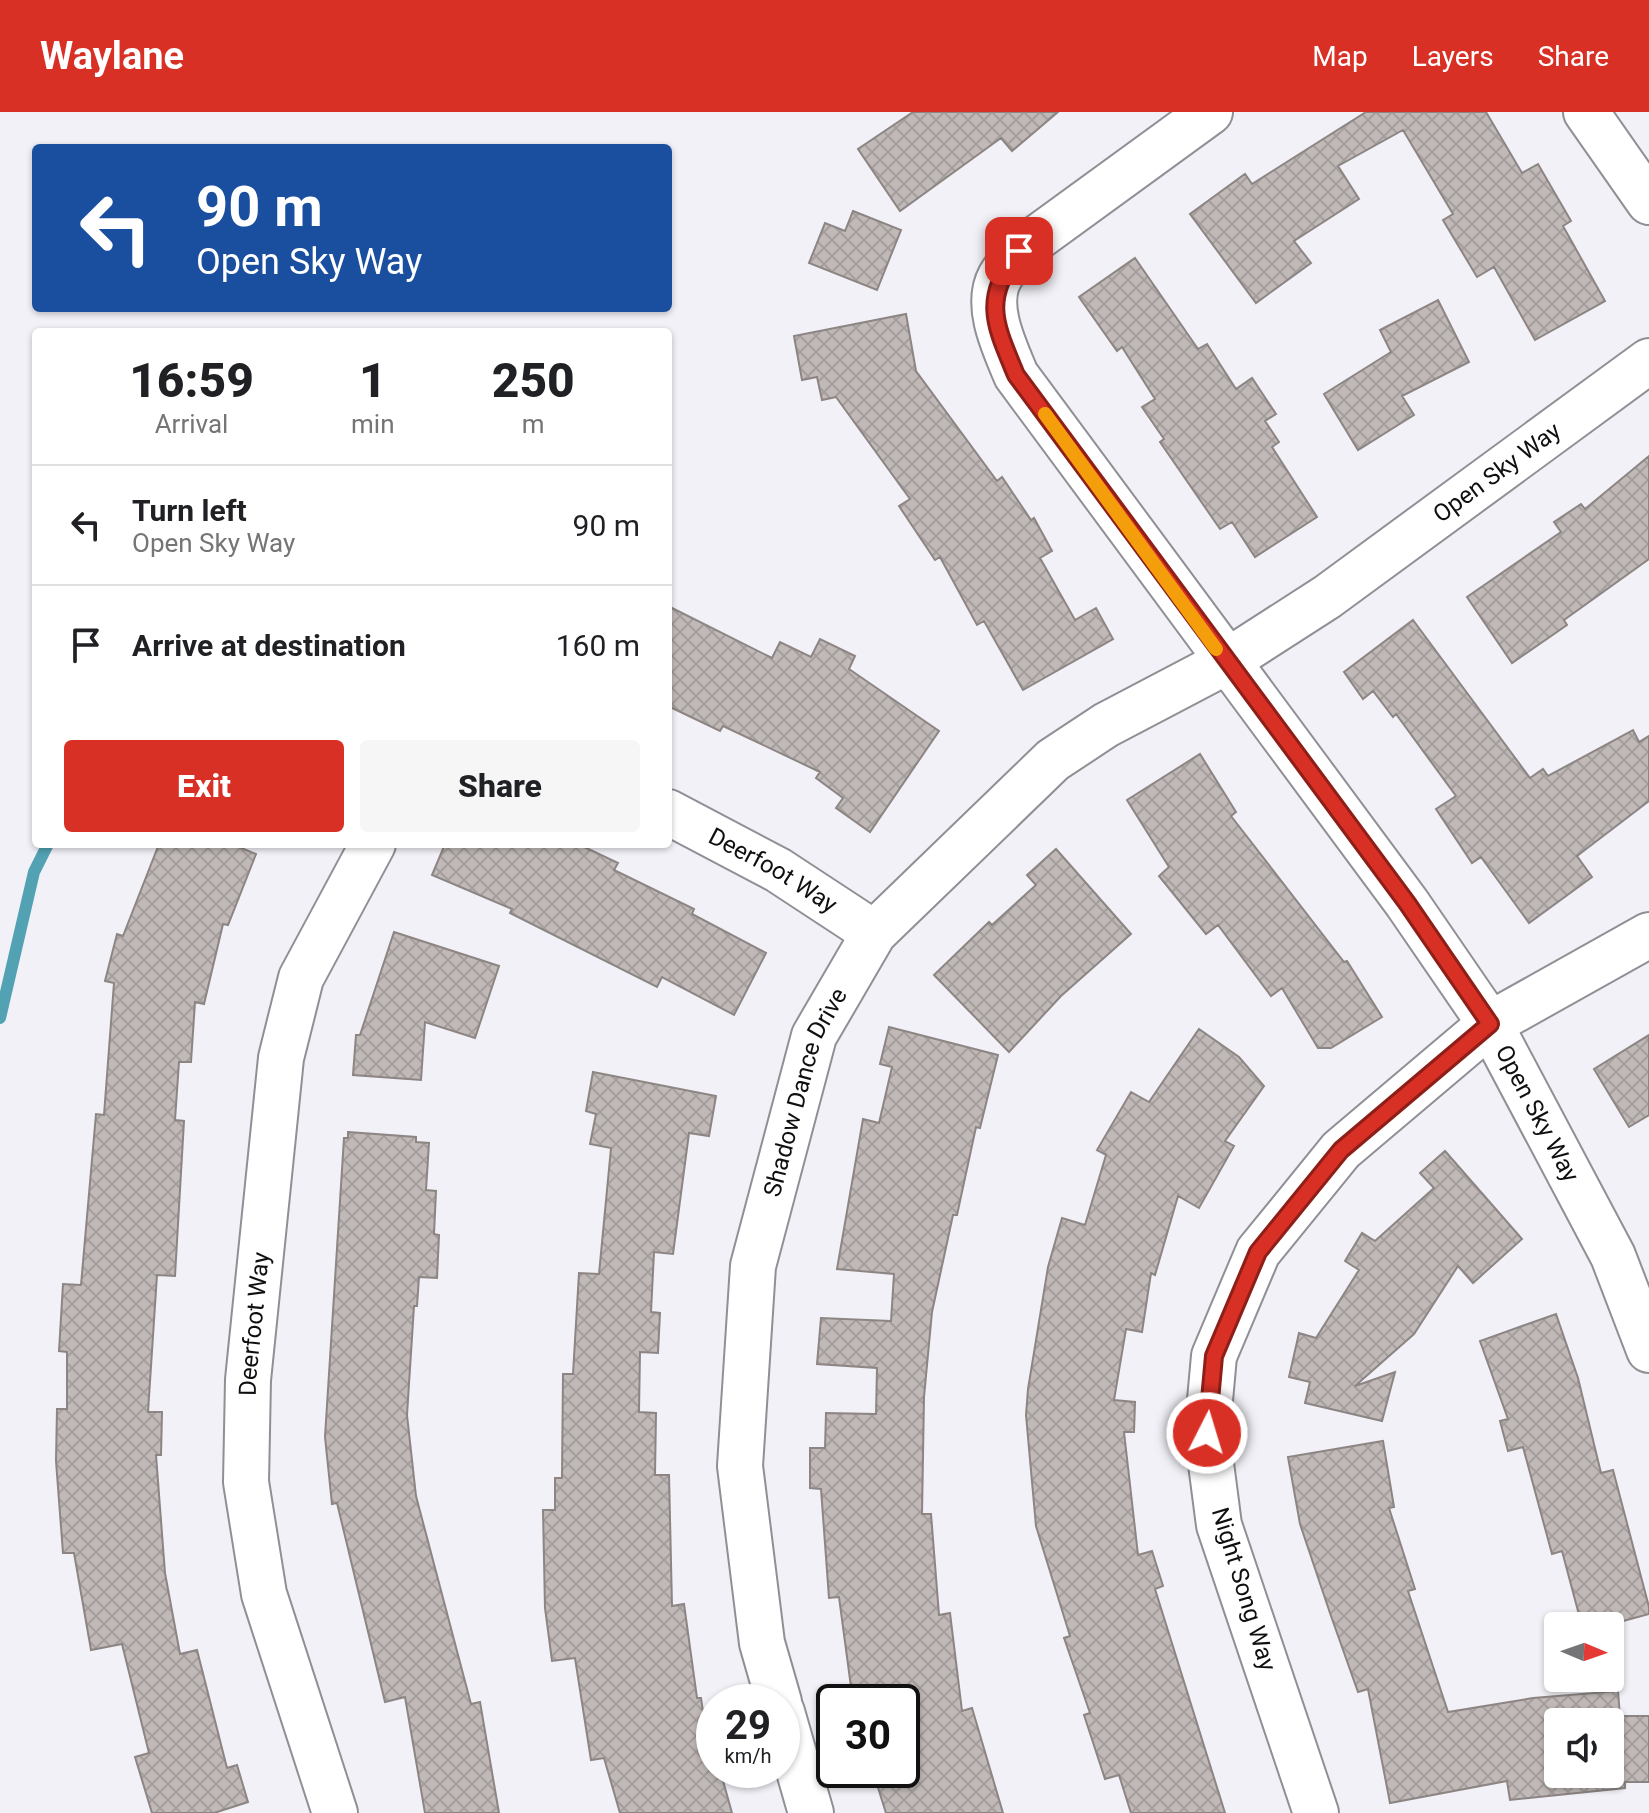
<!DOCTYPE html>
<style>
:root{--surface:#fff;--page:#f6f6f6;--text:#202124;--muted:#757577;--line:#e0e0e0;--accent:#d93025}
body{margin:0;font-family:Roboto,sans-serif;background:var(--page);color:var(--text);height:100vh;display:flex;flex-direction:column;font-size:30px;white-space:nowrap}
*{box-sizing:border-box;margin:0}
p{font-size:26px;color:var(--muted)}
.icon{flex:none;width:44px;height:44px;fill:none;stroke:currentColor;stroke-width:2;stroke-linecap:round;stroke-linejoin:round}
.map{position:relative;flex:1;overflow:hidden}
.side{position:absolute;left:32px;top:216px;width:640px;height:520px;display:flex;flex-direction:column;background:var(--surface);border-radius:8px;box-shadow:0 2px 6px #0004}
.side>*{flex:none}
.top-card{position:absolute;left:32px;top:32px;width:640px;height:168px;border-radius:8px;box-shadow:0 2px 6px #0004;background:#1a4fa0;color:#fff;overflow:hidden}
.needle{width:52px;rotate:92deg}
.tools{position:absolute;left:1544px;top:1500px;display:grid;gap:16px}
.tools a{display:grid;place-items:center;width:80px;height:80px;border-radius:8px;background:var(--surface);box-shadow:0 2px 6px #0004;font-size:40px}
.speed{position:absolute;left:696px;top:1572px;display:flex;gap:16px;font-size:40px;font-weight:700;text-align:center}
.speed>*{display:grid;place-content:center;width:104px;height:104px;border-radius:50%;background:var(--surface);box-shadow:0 2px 6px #0004;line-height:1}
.speed small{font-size:20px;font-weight:400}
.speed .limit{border:4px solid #111;border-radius:12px;background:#fff;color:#111}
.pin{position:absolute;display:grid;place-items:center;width:68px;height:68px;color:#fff;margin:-34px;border-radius:16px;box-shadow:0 4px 12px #0006}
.me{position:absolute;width:88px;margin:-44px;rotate:5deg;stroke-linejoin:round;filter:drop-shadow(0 0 6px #0008)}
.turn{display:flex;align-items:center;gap:28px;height:168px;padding:0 32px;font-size:36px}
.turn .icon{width:104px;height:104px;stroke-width:2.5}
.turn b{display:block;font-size:56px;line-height:68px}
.eta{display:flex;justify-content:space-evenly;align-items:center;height:136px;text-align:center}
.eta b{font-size:48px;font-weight:800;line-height:56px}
.button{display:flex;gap:16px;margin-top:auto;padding:16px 32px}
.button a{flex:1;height:92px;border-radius:8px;background:var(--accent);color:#fff;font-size:32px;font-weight:800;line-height:92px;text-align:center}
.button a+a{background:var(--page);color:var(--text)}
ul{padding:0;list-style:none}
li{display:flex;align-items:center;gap:24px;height:120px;padding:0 32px;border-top:2px solid var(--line)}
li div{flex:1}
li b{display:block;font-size:30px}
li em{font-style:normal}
header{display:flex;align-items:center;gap:48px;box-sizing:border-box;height:112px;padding:0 40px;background:var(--accent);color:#fff}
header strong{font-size:38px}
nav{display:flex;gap:44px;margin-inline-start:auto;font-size:28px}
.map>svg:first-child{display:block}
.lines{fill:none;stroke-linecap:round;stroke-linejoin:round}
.stream{stroke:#52a2b3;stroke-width:12}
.building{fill:url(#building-cross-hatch);stroke:#8c8583;stroke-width:2;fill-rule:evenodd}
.minor-casing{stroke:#8f8f95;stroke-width:48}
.minor{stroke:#fff;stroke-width:44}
.route-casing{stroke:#8d1f18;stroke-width:20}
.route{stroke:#d93025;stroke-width:14}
.slow{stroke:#f59e0b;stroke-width:14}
.labels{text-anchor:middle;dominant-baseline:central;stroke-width:6;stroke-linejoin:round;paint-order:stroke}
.street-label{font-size:24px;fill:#0f0f11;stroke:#fff}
</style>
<header>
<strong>Waylane</strong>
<nav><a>Map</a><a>Layers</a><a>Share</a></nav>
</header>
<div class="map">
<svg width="1649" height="1701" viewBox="0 0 1649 1701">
<defs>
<pattern id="building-cross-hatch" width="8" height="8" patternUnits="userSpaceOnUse" patternTransform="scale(2)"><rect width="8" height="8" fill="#c0b9b7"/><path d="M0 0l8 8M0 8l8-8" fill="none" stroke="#a49e9c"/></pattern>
</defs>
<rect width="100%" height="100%" fill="#f1f1f7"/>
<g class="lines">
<path class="stream" d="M0 906 34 760 48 732"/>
</g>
<path class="building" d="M913 0H1058L1012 39 1001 26 900 99 858 37Z
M1366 0H1486L1522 61 1538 52 1571 109 1563 114 1605 189 1535 228 1494 155 1477 165 1443 108 1453 102 1403 18 1338 54 1359 87 1294 129 1311 151 1256 191 1190 102 1245 62 1252 72Z
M853 99 901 118 877 178 809 151 825 111 845 119Z
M1135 146 1198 237 1207 232 1236 277 1252 266 1276 302 1265 309 1279 330 1272 335 1317 405 1255 445 1232 410 1220 417 1160 330 1164 327 1142 295 1155 287 1122 235 1117 239 1079 185Z
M1438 188 1469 250 1402 284 1414 303 1358 338 1324 282 1391 240 1380 218Z
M906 202 916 259 997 369 1002 365 1031 408 1034 406 1052 439 1040 446 1075 508 1096 496 1113 527 1023 578 984 509 977 513 940 445 935 448 899 394 910 387 836 285 822 288 817 265 802 268 794 224Z
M1649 344V447L1564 508 1567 513 1512 551 1467 485 1561 420 1554 410 1581 392 1585 397Z
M668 494 772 546 780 530 811 545 820 527 855 544 849 557 939 619 870 720 836 696 843 686 816 666 820 660 723 614 720 619 668 594Z
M1413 508 1530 666 1543 657 1548 664 1633 618 1639 630 1649 624V689L1577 744 1592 765 1529 811 1481 745 1472 751 1436 697 1456 684 1396 602 1393 605 1373 579 1363 587 1344 560Z
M1200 642 1236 700 1231 704 1344 850 1347 849 1382 905 1331 936H1318L1282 876 1271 884 1218 813 1206 822 1159 764 1169 755 1127 688Z
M159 732H232L256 742 228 813 223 812 204 892 195 890 191 950H179L175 1008 184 1009 175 1164 157 1163 148 1300H162L161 1343H156L165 1461 180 1542 197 1538 227 1656 237 1653 248 1690 214 1701H152L135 1645 149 1641 122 1532 91 1538 74 1441H63L56 1349 57 1297H67V1240L59 1239 63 1172 81 1173 96 1002 104 1003 114 871 105 869 117 822 123 824Z
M445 732H578L618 751 614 758 694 797 692 802 766 841 734 903 662 865 657 875 510 801 512 797 432 763Z
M1056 737 1131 822 1061 884 1009 940 934 863 989 810 992 813 1036 773 1027 763Z
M394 820 499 854 475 926 425 910 421 968 353 963 356 923H360Z
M889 915 998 943 980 1016 976 1015 957 1103H953L932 1200 924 1285 922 1402H931L939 1503 950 1501 962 1599 972 1596 1003 1701H886L874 1663 902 1658V1585L853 1590 839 1485 829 1486 821 1377 810 1376V1336H825L826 1301 876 1302 877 1256 817 1252 821 1206 891 1209 894 1162 837 1157 863 1007 879 1011 892 955 880 952Z
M1199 917 1239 945 1264 974 1225 1029 1234 1034 1199 1096 1178 1084 1155 1163 1151 1161 1142 1220 1126 1217 1114 1288 1135 1290 1134 1320H1124L1138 1443 1152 1439 1163 1474 1155 1477 1225 1701H1131L1119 1663 1105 1667 1084 1603 1090 1601 1064 1526 1070 1524 1036 1414 1026 1303 1028 1277 1048 1155 1062 1106 1085 1113 1106 1043 1097 1038 1131 980 1149 990Z
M1649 923V1003L1629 1015 1594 957Z
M593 960 716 984 709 1024 689 1021 673 1142 654 1140 651 1200 660 1201 658 1241 640 1240 639 1300 656 1301 655 1363H669L672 1494 684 1492 697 1586H701L710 1647 714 1646V1658H720L732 1701H620L604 1646 591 1648 575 1546 552 1549 545 1496 543 1398H555V1366H562L563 1262H573L579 1161 599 1162 611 1036 590 1032 596 1002 586 999Z
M348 1020 416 1025V1030L429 1031 426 1078 436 1079 434 1122 439 1123 437 1166 419 1165 417 1194H414L407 1303 416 1384 471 1592 480 1590 499 1701H425L405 1585 385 1590 337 1391 332 1392 325 1325 344 1026H348Z
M1445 1039 1522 1127 1473 1171 1458 1154 1414 1222 1355 1274 1395 1260 1382 1309 1305 1291 1310 1270 1289 1265 1299 1221 1316 1226 1359 1158 1345 1149 1362 1121 1375 1129 1434 1076 1420 1061Z
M1556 1202 1578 1266 1601 1361 1613 1358 1649 1495V1502L1605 1514H1582L1562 1439 1552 1442 1523 1335 1508 1339 1500 1309 1508 1307 1480 1229Z
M1383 1329 1394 1395 1389 1396 1415 1477 1408 1479 1448 1600 1533 1586 1618 1579 1620 1604H1649V1670H1625V1676L1510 1688 1507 1669 1390 1691 1368 1577 1358 1580 1331 1504 1300 1412 1288 1345ZM1558 1610H1610V1662H1558Z"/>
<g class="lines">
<defs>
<g id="minor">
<path id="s1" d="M1210 0 1019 139C1013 147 1005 156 1000 165 984 194 1005 236 1016 263L1407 791 1490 912 1613 1144 1649 1238"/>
<path d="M1586 0 1649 90"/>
<path id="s2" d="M668 700 778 758 874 821"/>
<path id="s3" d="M779 1590 762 1531 740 1354 753 1154 814 924 874 821 1053 648 1106 613 1226 550 1327 485 1649 249"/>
<path d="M782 1600 811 1701"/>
<path id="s4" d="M335 1701 264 1482 246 1370 248 1268 281 946 301 866 373 732"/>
<path d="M1316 1701 1219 1413 1207 1321 1214 1244 1258 1140 1341 1038 1490 912 1649 823"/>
</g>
</defs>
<use href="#minor" class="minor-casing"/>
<use href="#minor" class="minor"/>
</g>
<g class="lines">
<defs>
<path id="route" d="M1019 139C982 188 994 210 1016 263L1407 791 1490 912 1341 1038 1258 1140 1214 1244 1207 1321"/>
</defs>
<use href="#route" class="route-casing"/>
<use href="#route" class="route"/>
<path class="slow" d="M1045 302 1216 537"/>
</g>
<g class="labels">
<g class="street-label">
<text stroke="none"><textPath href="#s3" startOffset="1576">Open Sky Way</textPath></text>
<text stroke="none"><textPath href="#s2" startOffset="120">Deerfoot Way</textPath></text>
<text stroke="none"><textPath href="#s3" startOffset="622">Shadow Dance Drive</textPath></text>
<text stroke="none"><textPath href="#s1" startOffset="1276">Open Sky Way</textPath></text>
<text stroke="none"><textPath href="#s4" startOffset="502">Deerfoot Way</textPath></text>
<text transform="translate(1244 1477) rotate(73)">Night Song Way</text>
</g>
</g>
</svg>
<div class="tools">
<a><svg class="needle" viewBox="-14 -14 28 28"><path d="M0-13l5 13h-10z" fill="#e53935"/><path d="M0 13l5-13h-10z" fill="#757577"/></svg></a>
<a><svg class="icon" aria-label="sound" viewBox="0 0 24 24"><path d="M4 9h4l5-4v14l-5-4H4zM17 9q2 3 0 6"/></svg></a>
</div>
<div class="speed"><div>29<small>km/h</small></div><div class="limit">30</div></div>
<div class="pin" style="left:1019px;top:139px;background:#d93025"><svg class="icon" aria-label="arrive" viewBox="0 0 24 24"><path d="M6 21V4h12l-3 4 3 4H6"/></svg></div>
<svg class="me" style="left:1207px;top:1321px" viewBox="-20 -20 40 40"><circle r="17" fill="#d93025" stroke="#fff" stroke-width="3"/><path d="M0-11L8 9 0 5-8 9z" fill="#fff"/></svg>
<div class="top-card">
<div class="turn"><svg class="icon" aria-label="left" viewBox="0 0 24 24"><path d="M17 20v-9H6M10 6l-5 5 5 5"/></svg><div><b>90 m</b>Open Sky Way</div></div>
</div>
<section class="side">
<div class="eta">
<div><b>16:59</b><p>Arrival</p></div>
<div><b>1</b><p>min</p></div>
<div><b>250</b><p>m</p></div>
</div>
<ul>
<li><svg class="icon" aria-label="left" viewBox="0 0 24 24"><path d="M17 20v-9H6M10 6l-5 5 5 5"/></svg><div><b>Turn left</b><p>Open Sky Way</p></div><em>90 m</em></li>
<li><svg class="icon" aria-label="arrive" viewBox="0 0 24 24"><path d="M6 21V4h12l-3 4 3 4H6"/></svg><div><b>Arrive at destination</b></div><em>160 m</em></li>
</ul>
<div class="button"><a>Exit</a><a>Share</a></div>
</section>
</div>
